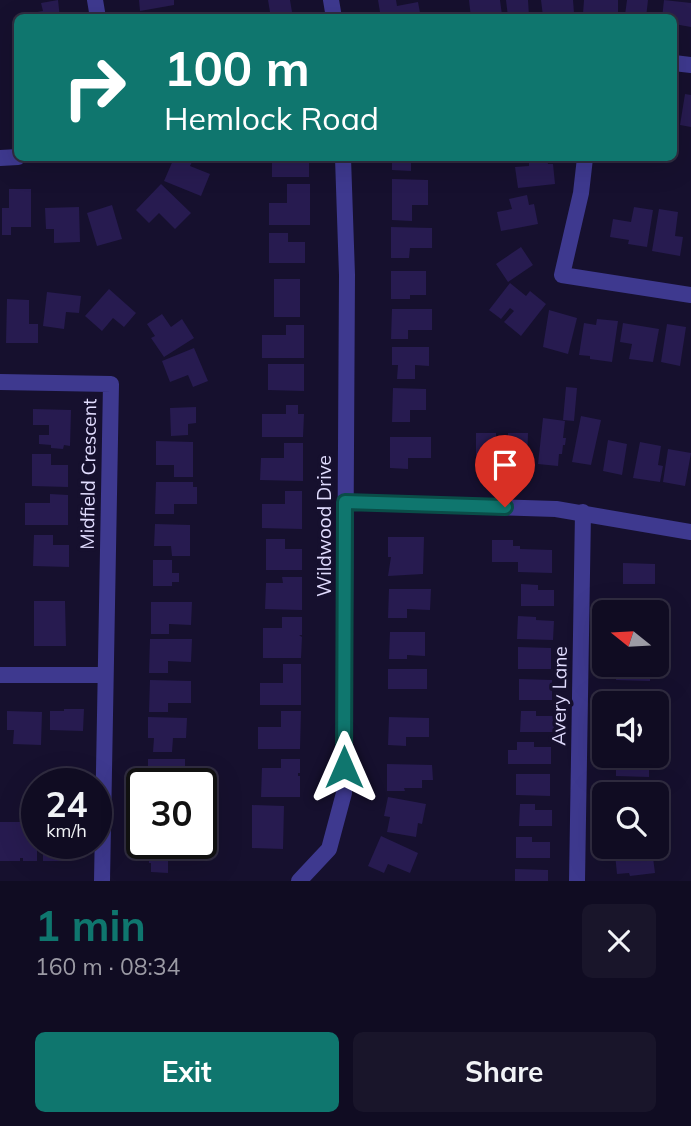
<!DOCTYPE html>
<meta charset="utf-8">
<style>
:root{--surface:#100c22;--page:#19152a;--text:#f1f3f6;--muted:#9c9ba5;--line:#302c40;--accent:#0f766e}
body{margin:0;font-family:Mulish,sans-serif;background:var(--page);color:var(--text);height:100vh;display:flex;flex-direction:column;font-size:26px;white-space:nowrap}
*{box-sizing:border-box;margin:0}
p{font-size:23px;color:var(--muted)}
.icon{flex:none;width:38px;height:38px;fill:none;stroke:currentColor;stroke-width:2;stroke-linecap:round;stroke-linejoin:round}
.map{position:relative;height:881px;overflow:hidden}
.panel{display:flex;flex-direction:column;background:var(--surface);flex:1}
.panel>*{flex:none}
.top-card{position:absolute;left:14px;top:14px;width:663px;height:147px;border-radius:10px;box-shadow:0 7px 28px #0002,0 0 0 2px var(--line);background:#0f766e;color:#fff;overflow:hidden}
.needle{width:46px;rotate:288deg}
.controls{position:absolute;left:592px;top:600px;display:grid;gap:14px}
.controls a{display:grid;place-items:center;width:77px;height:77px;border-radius:10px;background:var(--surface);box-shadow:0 7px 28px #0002,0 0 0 2px var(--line);font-size:35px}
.speed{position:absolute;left:21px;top:768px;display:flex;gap:14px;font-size:35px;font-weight:700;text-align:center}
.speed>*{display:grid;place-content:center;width:91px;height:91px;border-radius:50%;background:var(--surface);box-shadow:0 7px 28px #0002,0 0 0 2px var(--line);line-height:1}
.speed small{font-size:18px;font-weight:400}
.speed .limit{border:4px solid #111;border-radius:10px;background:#fff;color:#111}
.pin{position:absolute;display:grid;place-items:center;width:60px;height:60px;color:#fff;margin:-72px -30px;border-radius:50% 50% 50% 0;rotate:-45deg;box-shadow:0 0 7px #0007}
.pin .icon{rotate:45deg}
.me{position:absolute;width:77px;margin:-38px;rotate:0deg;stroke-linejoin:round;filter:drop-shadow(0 0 5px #0008)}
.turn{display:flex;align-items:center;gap:24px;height:147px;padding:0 35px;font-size:32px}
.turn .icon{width:91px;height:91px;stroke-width:2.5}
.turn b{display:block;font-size:49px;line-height:60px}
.round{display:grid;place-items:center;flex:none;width:74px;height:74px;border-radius:10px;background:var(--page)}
.summary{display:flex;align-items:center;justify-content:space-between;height:119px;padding:0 35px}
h1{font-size:42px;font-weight:700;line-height:52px;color:var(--accent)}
.cta{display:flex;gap:14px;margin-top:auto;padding:14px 35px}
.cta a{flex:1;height:80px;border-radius:10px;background:var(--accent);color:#fff;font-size:28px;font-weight:700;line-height:80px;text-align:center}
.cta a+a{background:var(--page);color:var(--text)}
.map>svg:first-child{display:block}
.building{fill:#271b50}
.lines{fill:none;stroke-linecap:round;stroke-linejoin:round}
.street{stroke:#3e398f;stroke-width:16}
.route-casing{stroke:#0a4d48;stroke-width:18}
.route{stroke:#0f766e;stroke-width:12}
.labels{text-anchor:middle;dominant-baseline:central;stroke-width:7;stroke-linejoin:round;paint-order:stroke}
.street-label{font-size:19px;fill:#e2ddff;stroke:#16102e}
</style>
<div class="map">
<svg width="691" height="881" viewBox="0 0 691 881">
<rect width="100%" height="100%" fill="#16102e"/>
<path class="building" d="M58 0 60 18H20V15L43 11 41 3Z
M139 0H174V5L140 11Z
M268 0H290L293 18H271Z
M378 0H396L397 6 418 2 421 18H381Z
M469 0H500L502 15 471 18Z
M506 0H528L529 16 508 17Z
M541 0H573L574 13 543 16Z
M584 0H618V12L583 14Z
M627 0H648L646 18 625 15Z
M664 0 691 3V27L674 24V18H662Z
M685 94 691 95V127L680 125Z
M174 158H194L190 166 210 174 201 196 164 181Z
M272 158H306V163H309V177H272Z
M392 158H411V171L392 170Z
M529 158H547L548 164H553L555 184 518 188 515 167 529 166Z
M392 179 428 180V205H412V221L392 220Z
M161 184 191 213 175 229 159 213 149 223 136 210Z
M287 184H310V225H269V203H287Z
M9 189H31V227H11V235H2V208H9Z
M527 195 529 205 534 204 538 224 501 231 497 212 512 209 509 199Z
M112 205 122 239 97 246 87 213Z
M79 207 80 242 54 243V229H46L45 208Z
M634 207 653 210 647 247 628 244 629 240 610 237 613 219 631 222Z
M659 209 678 212 675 236 683 237 680 256 652 251Z
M391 227 432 228V248H410L409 258H391Z
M269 233H288V242H305V263H269Z
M521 247 533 265 508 282 496 264Z
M391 271H426V295H410V299H391Z
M274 279H300V317H274Z
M510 283 526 296 530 291 546 304 521 336 504 322 514 311 510 308 501 319 489 310Z
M109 289 136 313 124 327 113 318 102 331 85 316Z
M47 292 81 296 79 313 66 312 64 329 43 326Z
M7 299 29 300V324H38V343H6Z
M392 309H432V330H408V339H391Z
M549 310 577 318 568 354 543 347Z
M162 314 171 327 182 319 194 338 164 357 151 338 155 336 147 324Z
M597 319 618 321 612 362 590 359V356L579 355 584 323 596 325Z
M623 323 659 329 653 362 629 359 632 344 620 342Z
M667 324 686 327 680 366 661 362Z
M286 325H304V358H262V335H286Z
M392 347H429V366L415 365V379H397L398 365H392Z
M194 348 208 381 193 387 188 375 170 382 162 361Z
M268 364H304V391L268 390Z
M566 387 577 388 574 421 563 420Z
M393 388 426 389V410H410V422H392Z
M286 405H298V414H304L303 437H262V414H286Z
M196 407V423L188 424V435L171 436 170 408Z
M33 409 71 410 70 446 64 445 63 449 51 448V445L39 444V435H49V425H33Z
M581 416 601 420 591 465 572 462Z
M543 418 565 421 563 438H566L565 445H563L562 454H559L558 466 538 464Z
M476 433H496V465H476Z
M508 433H528L527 465 507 464Z
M390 437H431V458H408V469L390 468Z
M608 440 627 444 622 475 603 471Z
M156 441 193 442V477H174V465H156Z
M640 442 661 446 658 465 663 466 660 482 633 478Z
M284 443H303V481L260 480 261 458H284Z
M668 449 691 453 685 486 663 482Z
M32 454H51V465H68V487L32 486Z
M156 482H193V487H197V504H174V514H155Z
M285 491H302V529L262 528V504H285Z
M50 494 68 495V525H25V503H50Z
M155 524 190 525V556H172L171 546H154Z
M34 535H53V545H69V567L33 566Z
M388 537H424L423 574 388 576 391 557H388Z
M266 539H285V549H302V570H266Z
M492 540H513V546H520V549L552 550V573L518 572V562H492Z
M153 560H172V573H179V582H172V586H153Z
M623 563 655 564V584H623Z
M282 577H302V610L265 609 266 583H283Z
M521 584 538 585V590H554V606H521Z
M389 589H431L430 610 407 609V618H388Z
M620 598 653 599 652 612H619Z
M34 601H65L66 646H34Z
M151 602H192L191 625 169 624V634H151Z
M518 616 536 617V620L554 621 553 640 517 639Z
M282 617H302V635H299L302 637 301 658H263V628H282Z
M390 632H425V656L407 655V659H389Z
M150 639H192L191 662 168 661V673H149Z
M518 647 551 648V669H518Z
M283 664H301V705H260V683H283Z
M617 665H650V681L616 680Z
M388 669H427V689H388Z
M519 679 552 680V700H519Z
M150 680 191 681V703H168V712H149Z
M618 691 652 692V704H618Z
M64 709H84L83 731 50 730V711H64Z
M7 711 42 712 41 745 13 744 14 730H7Z
M281 711H301L300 749H258V727H281Z
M521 711H536V716H554V732H520Z
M148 717 187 718 186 738H173L172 752H153L154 738H148Z
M389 717 429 718V737H406V746L388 745Z
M517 742H534V747H551V764H508V750H517Z
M616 756H649V777L616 776Z
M148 759H185V784H166V779H148Z
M281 759H300V773H298V776H300V797H261L262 768H281Z
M387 764 432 765 433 780H422V788H404L405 791H387Z
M516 774H550V796L516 795Z
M615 784 649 785V794H615Z
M388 797 426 804 422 824 418 823 416 837 387 832 390 817 384 816Z
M520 804H535V810H552V826H519Z
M252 805 284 806 283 849 252 848Z
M0 822H29V841H37V861H23V858H20V861H0Z
M381 836 418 853 410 873 388 864 384 873 368 866Z
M516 837H532V842H550V858H516Z
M43 844H65V861H43Z
M151 844H168V873L151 872V863H149V845Z
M652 850 655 873 630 876 629 873 617 874 615 854Z
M515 869 548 870V881H515Z"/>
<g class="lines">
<path class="street" d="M95 0 98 18
M331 0 334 18
M674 63 691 65
M0 158 18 157
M585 158 581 193 562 275 691 295
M0 382 111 384 102 881
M345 502 556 509 691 532
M0 675H105
M299 881 329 849 344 793 347 275 343 158
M577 881 583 512"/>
</g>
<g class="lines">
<defs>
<path id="route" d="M344 767 345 502 505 507"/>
</defs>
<use href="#route" class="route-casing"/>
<use href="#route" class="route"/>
</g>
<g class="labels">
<g class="street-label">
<text transform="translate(88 474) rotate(-89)">Midfield Crescent</text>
<text transform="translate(324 526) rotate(-90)">Wildwood Drive</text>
<text transform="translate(559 696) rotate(-89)">Avery Lane</text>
</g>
</g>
</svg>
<div class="controls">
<a><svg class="needle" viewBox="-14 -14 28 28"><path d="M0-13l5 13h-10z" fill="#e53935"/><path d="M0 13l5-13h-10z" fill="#9c9ba5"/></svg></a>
<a><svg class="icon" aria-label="sound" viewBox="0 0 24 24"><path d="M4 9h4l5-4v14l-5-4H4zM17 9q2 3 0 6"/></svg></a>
<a><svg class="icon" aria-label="search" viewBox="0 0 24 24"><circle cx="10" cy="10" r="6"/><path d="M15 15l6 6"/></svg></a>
</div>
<div class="speed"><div>24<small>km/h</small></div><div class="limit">30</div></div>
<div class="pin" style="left:505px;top:507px;background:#d93025"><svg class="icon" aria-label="arrive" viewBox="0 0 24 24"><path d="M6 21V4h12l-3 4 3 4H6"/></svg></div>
<svg class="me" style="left:344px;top:767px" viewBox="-20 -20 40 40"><path d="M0-17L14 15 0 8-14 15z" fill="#0f766e" stroke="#fff" stroke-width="4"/></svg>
<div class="top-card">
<div class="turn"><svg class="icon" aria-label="right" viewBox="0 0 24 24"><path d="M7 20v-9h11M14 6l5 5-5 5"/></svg><div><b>100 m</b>Hemlock Road</div></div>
</div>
</div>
<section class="panel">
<div class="summary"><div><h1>1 min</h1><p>160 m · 08:34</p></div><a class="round"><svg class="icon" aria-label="close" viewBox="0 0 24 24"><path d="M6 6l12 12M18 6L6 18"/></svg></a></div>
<div class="cta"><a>Exit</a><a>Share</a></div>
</section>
